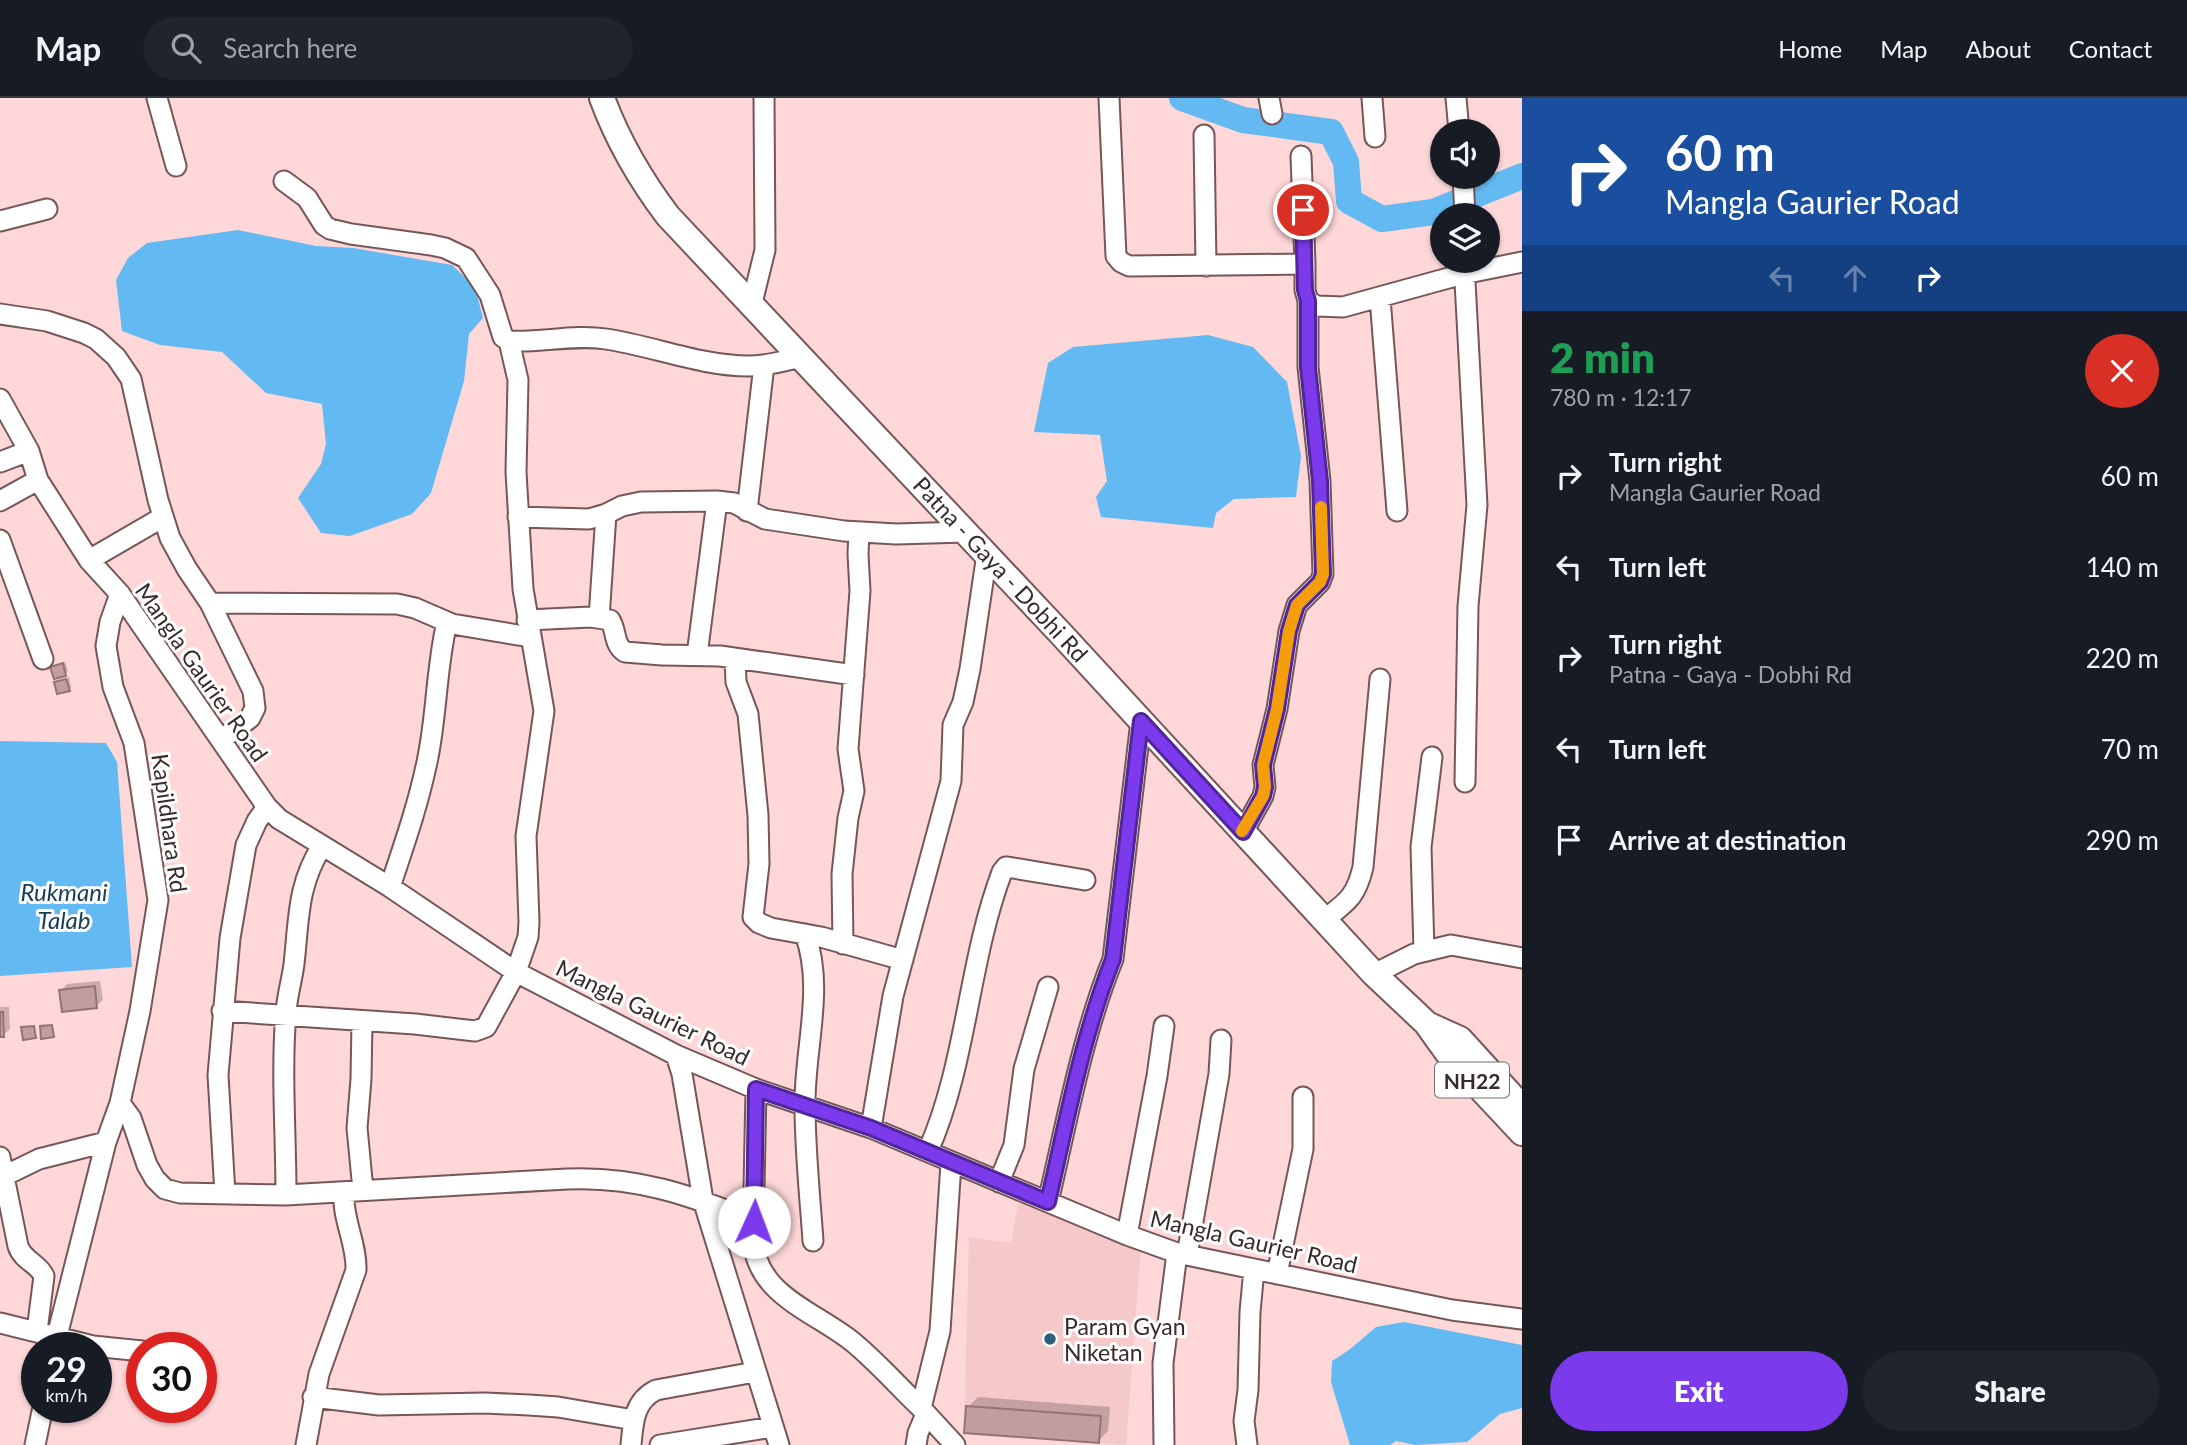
<!DOCTYPE html>
<meta charset="utf-8">
<style>
:root{--surface:#171b24;--page:#20242c;--text:#f1f3f6;--muted:#9ea1a6;--line:#363941;--accent:#7c3aed}
body{margin:0;font-family:Lato,sans-serif;background:var(--page);color:var(--text);height:100vh;display:flex;flex-direction:column;font-size:26px;white-space:nowrap}
*{box-sizing:border-box;margin:0}
p{font-size:23px;color:var(--muted)}
.icon{flex:none;width:38px;height:38px;fill:none;stroke:currentColor;stroke-width:2;stroke-linecap:round;stroke-linejoin:round}
.map{position:relative;flex:1;overflow:hidden}
.panel{display:flex;flex-direction:column;background:var(--surface);width:665px}
.panel>*{flex:none}
.hud{background:#1a4fa0;color:#fff;overflow:hidden}
.controls{position:absolute;left:1430px;top:21px;display:grid;gap:14px}
.controls a{display:grid;place-items:center;width:70px;height:70px;border-radius:50%;background:var(--surface);box-shadow:0 2px 5px #0004;font-size:35px}
.speed{position:absolute;left:21px;top:1234px;display:flex;gap:14px;font-size:35px;font-weight:700;text-align:center}
.speed>*{display:grid;place-content:center;width:91px;height:91px;border-radius:50%;background:var(--surface);box-shadow:0 2px 5px #0004;line-height:1}
.speed small{font-size:18px;font-weight:400}
.speed .limit{border:10px solid #d22;background:#fff;color:#111}
.pin{position:absolute;display:grid;place-items:center;width:60px;height:60px;color:#fff;margin:-30px;border:4px solid #fff;border-radius:50%;box-shadow:0 2px 7px #0007}
.me{position:absolute;width:77px;margin:-38px;rotate:2deg;stroke-linejoin:round;filter:drop-shadow(0 0 5px #0008)}
.turn{display:flex;align-items:center;gap:24px;height:147px;padding:0 28px;font-size:32px}
.turn .icon{width:91px;height:91px;stroke-width:2.5}
.turn b{display:block;font-size:49px;line-height:60px}
.lanes{display:flex;align-items:center;height:66px;padding:0 28px;background:#0003;justify-content:center;gap:35px;direction:ltr}
.lanes .off{opacity:.35}
.round{display:grid;place-items:center;flex:none;width:74px;height:74px;border-radius:37px;background:var(--page)}
.headline{display:flex;align-items:center;justify-content:space-between;height:119px;padding:0 28px}
h1{font-size:42px;font-weight:800;line-height:52px;color:#1e9e55}
.button{display:flex;gap:14px;margin-top:auto;padding:14px 28px}
.button a{flex:1;height:80px;border-radius:42px;background:var(--accent);color:#fff;font-size:28px;font-weight:800;line-height:80px;text-align:center}
.button a+a{background:var(--page);color:var(--text)}
ul{padding:0;list-style:none}
li{display:flex;align-items:center;gap:21px;height:91px;padding:0 28px}
li div{flex:1}
li b{display:block;font-size:26px}
li em{font-style:normal}
header{display:flex;align-items:center;gap:42px;box-sizing:border-box;height:98px;padding:0 35px;background:var(--surface);border-bottom:2px solid var(--line)}
header strong{font-size:33px}
nav{display:flex;gap:38px;margin-inline-start:auto;font-size:24px}
.search{width:490px;height:63px;background:var(--page);display:flex;align-items:center;gap:18px;box-sizing:border-box;padding:0 24px;border-radius:38px;color:var(--muted);font-size:26px}
main{display:flex;flex:1;min-height:0}
.map>svg:first-child{display:block}
.built{fill:#f5c8ca}
.water{fill:#63b9f1}
.shadow{fill:#0003}
.lines{fill:none;stroke-linecap:round;stroke-linejoin:round}
.river{stroke:#63b9f1;stroke-width:26}
.building{fill:#c19d9f;stroke:#957375;stroke-width:2}
.minor-casing{stroke:#775658;stroke-width:23}
.major-casing{stroke:#775658;stroke-width:28}
.minor{stroke:#fff;stroke-width:19}
.major{stroke:#fff;stroke-width:24}
.route-casing{stroke:#51269a;stroke-width:18}
.route{stroke:#7c3aed;stroke-width:12}
.slow{stroke:#f59e0b;stroke-width:12}
.poi-dot{fill:#2f5e7d;stroke:#fff;stroke-width:2.5}
.labels{text-anchor:middle;dominant-baseline:central;stroke-width:6;stroke-linejoin:round;paint-order:stroke}
.shield{fill:#fff;stroke:#746a6b;stroke-width:2}
.shield-label{font-size:21px;font-weight:bold;fill:#382a2b}
.street-label{font-size:23px;fill:#382a2b;stroke:#fff}
.poi-label{font-size:23px;fill:#382a2b;stroke:#fff;text-anchor:start}
.water-label{font-size:24px;font-style:italic;fill:#183d55;stroke:#fff}
</style>
<header>
<strong>Map</strong>
<div class="search"><svg class="icon" aria-label="search" viewBox="0 0 24 24"><circle cx="10" cy="10" r="6"/><path d="M15 15l6 6"/></svg>Search here</div>
<nav><a>Home</a><a>Map</a><a>About</a><a>Contact</a></nav>
</header>
<main>
<div class="map">
<svg width="1522" height="1347" viewBox="0 0 1522 1347">
<rect width="100%" height="100%" fill="#fed7d9"/>
<path class="built" d="M1019 1102 1141 1148 1126 1347 964 1335 969 1139 1011 1145Z"/>
<path class="water" d="M238 132 316 148 353 150 452 167 475 189 483 220 469 236 464 283 431 395 412 416 350 438 321 435 298 400 321 366 326 346 322 306 266 295 222 254 160 247 122 233 116 182 128 160 147 145Z
M1208 237 1253 249 1287 284 1301 358 1296 399 1234 401 1216 415 1213 430 1101 419 1096 399 1107 383 1100 337 1034 334 1048 265 1073 249Z
M0 643 106 645 117 664 132 869 0 878Z
M1404 1224 1522 1247V1310L1500 1316 1467 1344 1415 1347 1396 1343 1390 1347H1350L1331 1284 1332 1263 1349 1252 1376 1229Z"/>
<path class="shadow" d="M65 564 68 573 65 576 52 569Z
M69 579 71 589 69 592 56 585Z
M100 883 103 902 96 908 61 893 67 886Z
M0 909H9L10 931 3 937H0Z
M978 1299 1110 1309 1108 1333 1098 1343 968 1309Z"/>
<g class="lines">
<path class="river" d="M1182 0 1243 22 1331 34 1346 64 1349 103 1382 121 1433 114 1522 78"/>
</g>
<path class="building" d="M63 565 66 578 54 581 50 569Z
M66 581 70 593 57 596 54 584Z
M95 888 97 910 62 914 59 892Z
M0 914H3L4 939H0Z
M52 927 54 939 41 941 40 928Z
M34 928 36 940 23 942 21 929Z
M966 1308 1101 1318 1099 1345 964 1335Z"/>
<g class="lines">
<defs>
<path id="minor" d="M157 0 176 68
M1109 0 1116 158 1121 164 1129 168 1305 166V192L1308 203 1317 208 1343 209 1463 176 1522 164
M1269 0 1272 16
M1372 0 1375 39
M1456 0 1459 33
M1204 37 1206 168
M1301 58 1305 166
M1463 79 1465 117
M284 83 307 100 324 127 330 131 351 136 431 147 445 150 466 160 490 197 503 239 509 243C541 245 574 236 606 241 653 248 701 268 749 268 767 268 784 263 802 259
M0 123 47 111
M1464 165 1477 407 1468 508 1465 684
M1380 200 1397 413
M752 205 765 152 764 0
M0 216 47 223 84 235 96 241 116 259 131 281 158 402 170 440 187 471 210 505 253 593 255 610 250 620 222 641
M0 301 29 353 38 382 89 462 120 496 267 709 279 721 390 789 516 874 676 957 756 991 871 1030 1127 1137 1177 1155 1452 1212 1522 1221
M0 364 29 353
M0 403 38 382
M747 413 764 267
M518 419 589 421 606 416 622 408 641 404 717 403 734 405 765 421 844 433 896 436 966 434
M0 442 43 561
M89 462 163 419
M210 505 397 506 415 510 452 526 530 539
M599 520 606 416
M527 522 591 519 610 522C617 533 613 546 625 554L662 557 720 558 854 577
M697 557 717 403
M735 560 736 584 748 616 758 717 759 766 753 819 759 825 771 830 821 839 903 862
M1243 734 1263 698 1265 689 1263 667 1277 611 1289 533 1297 507 1320 484 1323 476 1320 383 1308 269V203
M322 748C297 787 299 822 294 866 292 882 287 898 286 914 281 974 286 1036 286 1097L567 1081C635 1078 692 1097 754 1124
M390 789C404 747 418 707 427 664 437 618 436 570 447 524
M1324 822C1347 804 1356 799 1363 769L1380 581
M805 836C825 890 804 952 805 1008 805 1053 810 1099 813 1143
M843 846 842 776 848 720 854 693 848 651 860 493 858 456 859 434
M1424 853 1421 749 1432 659
M1374 876 1414 856 1451 847 1522 860
M222 913 415 926 475 933 486 929 516 874 528 839 529 824 526 738 544 613 523 491 516 374 518 282 509 243
M362 924 361 981 357 1030 363 1092
M676 957 682 976 703 1102 779 1347
M756 991 753 1140C755 1198 817 1214 854 1245 878 1265 899 1289 921 1310L940 1233 951 1065
M120 1005 140 913 158 802 134 645 113 589 106 548 110 524 120 496
M871 1030 893 898 951 683 953 627 963 604 970 571 987 456
M928 1053C967 965 968 864 1002 774L1006 769 1013 770 1085 782
M0 1059 18 1148C23 1163 38 1165 44 1178L37 1233
M0 1080 39 1061 106 1044
M999 1084 1014 1047 1024 971 1048 889
M225 1096 218 977 230 840 246 747 257 723 267 709
M1048 1104C1067 1023 1082 938 1113 861L1141 623
M1127 1137 1157 978 1164 928
M1187 1157 1219 976 1221 942
M1277 1176 1303 1051V999
M0 1225 93 1248 142 1253
M54 1250 106 1044 120 1005 131 1020 147 1067 155 1081 165 1091 180 1095 286 1097
M313 1299 379 1307 485 1305 529 1307 558 1309 634 1322
M921 1310 955 1347
M35 1347 43 1309
M306 1347 319 1276 356 1172C357 1145 342 1121 344 1095
M631 1347C633 1324 634 1303 656 1292L755 1274
M660 1347 773 1329
M916 1347 918 1335 926 1316
M1164 1347 1163 1265 1177 1155
M1247 1347 1244 1323 1248 1292 1250 1214 1254 1171"/>
<path id="major" d="M602 0C618 43 640 81 668 118L1063 538 1374 876 1426 925 1449 957 1522 1035
M1429 927 1460 941 1522 1009"/>
</defs>
<use href="#minor" class="minor-casing"/>
<use href="#major" class="major-casing"/>
<use href="#minor" class="minor"/>
<use href="#major" class="major"/>
</g>
<g class="lines">
<defs>
<path id="route" d="M754 1124 756 991 871 1030 1048 1104C1067 1022 1082 939 1113 861L1141 623 1243 734 1263 698 1265 689 1263 667 1277 611 1289 533 1297 507 1320 484 1323 476 1320 383 1308 269V203L1305 192 1303 112"/>
</defs>
<use href="#route" class="route-casing"/>
<use href="#route" class="route"/>
<path class="slow" d="M1242 733 1263 698 1265 689 1263 667 1277 611 1289 533 1297 507 1320 484 1323 476 1321 409"/>
</g>
<circle class="poi-dot" cx="1050" cy="1241" r="7"/>
<g class="labels">
<rect class="shield" x="1435" y="964.5" width="74" height="35" rx="5"/>
<g class="shield-label">
<text x="1472" y="982">NH22</text>
</g>
<g class="street-label">
<text transform="translate(1001 471) rotate(47)">Patna - Gaya - Dobhi Rd</text>
<text transform="translate(202 574) rotate(55)">Mangla Gaurier Road</text>
<text transform="translate(170 725) rotate(82)">Kapildhara Rd</text>
<text transform="translate(653 914) rotate(26)">Mangla Gaurier Road</text>
<text transform="translate(1254 1143) rotate(13)">Mangla Gaurier Road</text>
</g>
<g class="poi-label">
<text x="1064" y="1228">Param Gyan<tspan x="1064" dy="26">Niketan</tspan></text>
</g>
<g class="water-label">
<text x="64" y="793">Rukmani<tspan x="64" dy="28">Talab</tspan></text>
</g>
</g>
</svg>
<div class="controls">
<a><svg class="icon" aria-label="sound" viewBox="0 0 24 24"><path d="M4 9h4l5-4v14l-5-4H4zM17 9q2 3 0 6"/></svg></a>
<a><svg class="icon" aria-label="layers" viewBox="0 0 24 24"><path d="M12 4l9 5-9 5-9-5zM3 14l9 5 9-5"/></svg></a>
</div>
<div class="speed"><div>29<small>km/h</small></div><div class="limit">30</div></div>
<div class="pin" style="left:1303px;top:112px;background:#d93025"><svg class="icon" aria-label="arrive" viewBox="0 0 24 24"><path d="M6 21V4h12l-3 4 3 4H6"/></svg></div>
<svg class="me" style="left:754px;top:1124px" viewBox="-20 -20 40 40"><circle r="19" fill="#fff"/><path d="M0-13L10 11 0 6-10 11z" fill="#7c3aed"/></svg>
</div>
<section class="panel">
<div class="hud">
<div class="turn"><svg class="icon" aria-label="right" viewBox="0 0 24 24"><path d="M7 20v-9h11M14 6l5 5-5 5"/></svg><div><b>60 m</b>Mangla Gaurier Road</div></div>
<div class="lanes"><svg class="icon off" aria-label="left" viewBox="0 0 24 24"><path d="M17 20v-9H6M10 6l-5 5 5 5"/></svg><svg class="icon off" aria-label="ahead" viewBox="0 0 24 24"><path d="M12 20V5M6 11l6-6 6 6"/></svg><svg class="icon" aria-label="right" viewBox="0 0 24 24"><path d="M7 20v-9h11M14 6l5 5-5 5"/></svg></div>
</div>
<div class="headline"><div><h1>2 min</h1><p>780 m · 12:17</p></div><a class="round" style="background:#d93025;color:#fff"><svg class="icon" aria-label="close" viewBox="0 0 24 24"><path d="M6 6l12 12M18 6L6 18"/></svg></a></div>
<ul>
<li><svg class="icon" aria-label="right" viewBox="0 0 24 24"><path d="M7 20v-9h11M14 6l5 5-5 5"/></svg><div><b>Turn right</b><p>Mangla Gaurier Road</p></div><em>60 m</em></li>
<li><svg class="icon" aria-label="left" viewBox="0 0 24 24"><path d="M17 20v-9H6M10 6l-5 5 5 5"/></svg><div><b>Turn left</b></div><em>140 m</em></li>
<li><svg class="icon" aria-label="right" viewBox="0 0 24 24"><path d="M7 20v-9h11M14 6l5 5-5 5"/></svg><div><b>Turn right</b><p>Patna - Gaya - Dobhi Rd</p></div><em>220 m</em></li>
<li><svg class="icon" aria-label="left" viewBox="0 0 24 24"><path d="M17 20v-9H6M10 6l-5 5 5 5"/></svg><div><b>Turn left</b></div><em>70 m</em></li>
<li><svg class="icon" aria-label="arrive" viewBox="0 0 24 24"><path d="M6 21V4h12l-3 4 3 4H6"/></svg><div><b>Arrive at destination</b></div><em>290 m</em></li>
</ul>
<div class="button"><a>Exit</a><a>Share</a></div>
</section>
</main>
